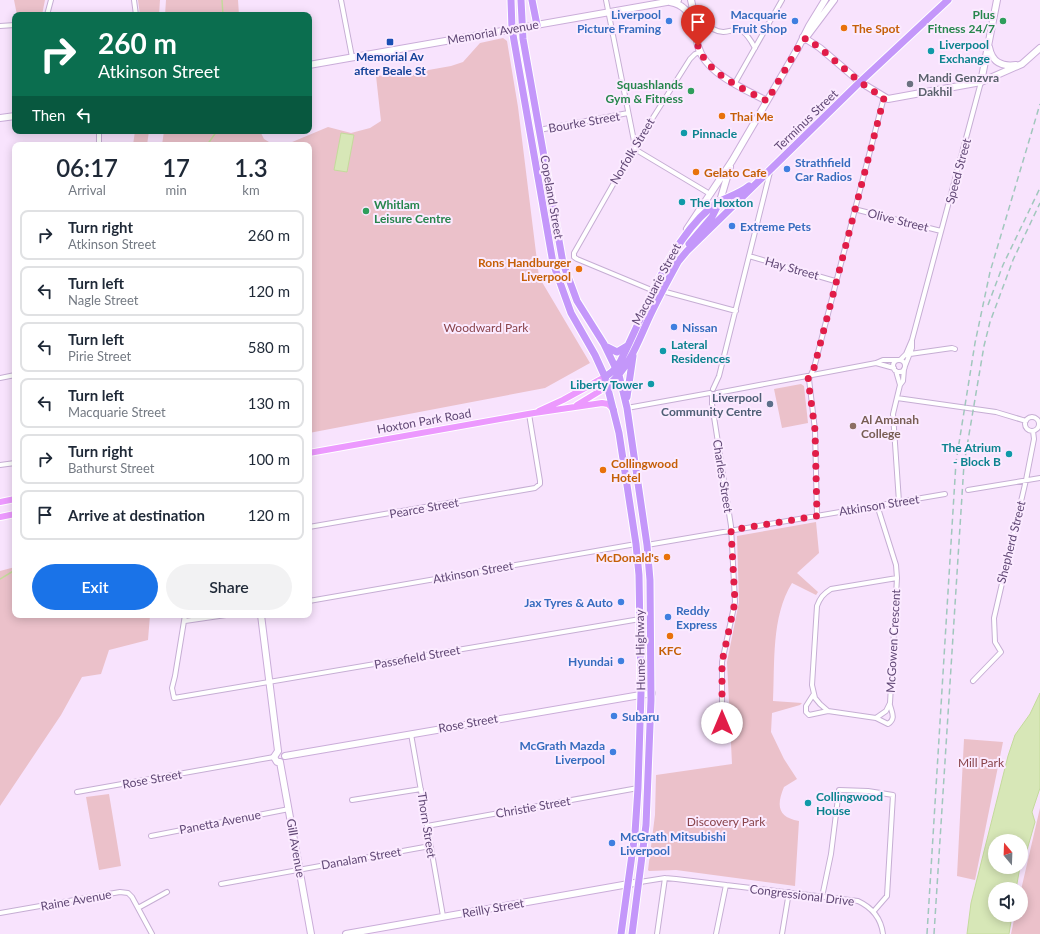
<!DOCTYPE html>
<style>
:root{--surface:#fff;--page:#f2f2f3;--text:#1f2937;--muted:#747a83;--line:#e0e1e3;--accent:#1a73e8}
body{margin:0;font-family:Lato,sans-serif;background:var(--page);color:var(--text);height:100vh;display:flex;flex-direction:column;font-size:15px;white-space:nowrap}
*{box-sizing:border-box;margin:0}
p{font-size:13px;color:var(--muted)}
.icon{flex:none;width:22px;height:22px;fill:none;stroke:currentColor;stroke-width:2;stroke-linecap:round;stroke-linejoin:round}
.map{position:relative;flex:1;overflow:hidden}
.drawer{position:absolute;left:12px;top:142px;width:300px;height:476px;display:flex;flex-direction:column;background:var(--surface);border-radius:8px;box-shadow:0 2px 10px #0003}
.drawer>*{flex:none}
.top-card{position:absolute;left:12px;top:12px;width:300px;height:122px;border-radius:8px;box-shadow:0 2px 10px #0003;background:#0b6e4f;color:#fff;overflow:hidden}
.needle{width:26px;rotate:341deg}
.tools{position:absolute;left:988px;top:834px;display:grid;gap:8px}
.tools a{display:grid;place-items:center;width:40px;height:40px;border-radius:50%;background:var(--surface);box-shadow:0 2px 10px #0003;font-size:20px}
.pin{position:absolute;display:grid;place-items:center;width:34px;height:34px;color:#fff;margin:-41px -17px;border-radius:50% 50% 50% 0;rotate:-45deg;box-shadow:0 0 4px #0007}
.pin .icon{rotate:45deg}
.me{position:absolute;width:44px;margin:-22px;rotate:0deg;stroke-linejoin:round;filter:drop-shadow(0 0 3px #0008)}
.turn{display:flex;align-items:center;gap:14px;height:84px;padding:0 20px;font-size:18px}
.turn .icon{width:52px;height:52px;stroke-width:2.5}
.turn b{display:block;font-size:28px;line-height:34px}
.then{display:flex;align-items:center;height:38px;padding:0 20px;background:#0003;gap:8px;font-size:15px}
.eta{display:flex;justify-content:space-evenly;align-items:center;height:68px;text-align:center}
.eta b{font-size:24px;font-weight:600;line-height:28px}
.button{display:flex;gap:8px;margin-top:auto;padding:8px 20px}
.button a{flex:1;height:46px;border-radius:24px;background:var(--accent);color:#fff;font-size:16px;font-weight:600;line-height:46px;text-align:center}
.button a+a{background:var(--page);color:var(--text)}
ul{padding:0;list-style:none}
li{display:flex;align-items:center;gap:12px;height:50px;margin:0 8px 6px;padding:0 12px;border:2px solid var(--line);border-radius:8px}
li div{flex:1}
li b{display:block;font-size:15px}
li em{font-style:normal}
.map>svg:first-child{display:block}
.green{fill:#ebc1ca}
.water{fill:#d7e7b7;stroke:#c4da9c}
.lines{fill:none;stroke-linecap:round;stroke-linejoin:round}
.stream{stroke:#c4da9c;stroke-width:1.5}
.street-casing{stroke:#c6aed4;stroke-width:6}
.secondary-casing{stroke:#caadd9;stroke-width:8}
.primary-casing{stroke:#fff;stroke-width:8}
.highway-casing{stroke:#fff;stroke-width:9}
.street{stroke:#fff;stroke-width:4}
.secondary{stroke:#fff;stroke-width:6}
.primary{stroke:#ec99fe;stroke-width:6}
.highway{stroke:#c497fa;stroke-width:7}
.rail{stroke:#a1c7bd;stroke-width:1.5;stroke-dasharray:6 4;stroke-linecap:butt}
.route{stroke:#e11d48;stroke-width:7;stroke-dasharray:0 12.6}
.shop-dot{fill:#3f7fe0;stroke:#fbeaff;stroke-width:1.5}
.leisure-dot{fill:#2e9e5b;stroke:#fbeaff;stroke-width:1.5}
.food-dot{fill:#e8710a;stroke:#fbeaff;stroke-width:1.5}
.transit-dot{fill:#1a4fb4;stroke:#fbeaff;stroke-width:1.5}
.culture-dot{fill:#0f9aa8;stroke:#fbeaff;stroke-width:1.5}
.worship-dot{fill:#6b7280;stroke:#fbeaff;stroke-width:1.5}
.service-dot{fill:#5c6f8a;stroke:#fbeaff;stroke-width:1.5}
.education-dot{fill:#8d6e63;stroke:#fbeaff;stroke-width:1.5}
.labels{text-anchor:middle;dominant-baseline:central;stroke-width:4;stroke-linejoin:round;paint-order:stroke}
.shop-label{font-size:12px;font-weight:bold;fill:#366cbe;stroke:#fbeaff;text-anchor:start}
.leisure-label{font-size:12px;font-weight:bold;fill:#27864d;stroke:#fbeaff;text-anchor:end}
.food-label{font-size:12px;font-weight:bold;fill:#c56008;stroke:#fbeaff;text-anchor:start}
.street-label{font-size:12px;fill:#614876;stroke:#fbeaff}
.culture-label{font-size:12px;font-weight:bold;fill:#0d838f;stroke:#fbeaff;text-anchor:start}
.transit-label{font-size:12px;font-weight:bold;fill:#164399;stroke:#fbeaff}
.worship-label{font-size:12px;font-weight:bold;fill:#5b616d;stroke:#fbeaff;text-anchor:start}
.park-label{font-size:12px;fill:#89444b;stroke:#fbeaff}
.service-label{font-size:12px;font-weight:bold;fill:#4e5e75;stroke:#fbeaff;text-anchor:end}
.education-label{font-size:12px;font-weight:bold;fill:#785e54;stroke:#fbeaff;text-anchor:start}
</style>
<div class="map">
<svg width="1040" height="934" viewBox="0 0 1040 934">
<rect width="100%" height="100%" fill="#f8e3fd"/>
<path class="green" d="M14 0H45L42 15H17Z
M138 0H160L159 15H140Z
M166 0H238L239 15H165Z
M503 38 507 41 518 107 539 277 590 363 545 388 309 433V145H285L328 127 351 133 370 128 381 121 376 76 406 74 451 66 463 62 480 43Z
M135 131H149L147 145H133Z
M164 131H260L264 139 274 145H162Z
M801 384 804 386 808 423 782 428 774 389Z
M816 522 819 553 797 573 818 592 816 595 792 583C771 617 775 663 773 701L802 703 800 705 772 713 771 732 784 759 797 779 784 787C776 806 778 817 799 821L795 886 676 870 649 871 648 870 655 815 656 775 732 764 727 662 739 602 737 536Z
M15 567V615H150L148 640 109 650 101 674 82 677 61 715 0 806V571Z
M964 739 1003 742 975 880 957 876Z
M109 794 121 866 99 870 86 797Z
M1040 808V934H1011L1015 915H1021V890Z"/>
<path class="water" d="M341 133 354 135 347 172 334 170Z
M1040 693V788L1032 812 1035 822 1025 857 1021 866V841H995V867H1020L1016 889H995V915H1012L1009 934H967L971 903 1008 756 1015 735 1030 714Z"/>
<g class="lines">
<path class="stream" d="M222 0 223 15
M207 145 217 131
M0 579 15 570"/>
<defs>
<path id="street" d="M134 0 136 15
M341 0 352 57
M606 0 635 146 638 151 710 194
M47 15 51 0
M0 26 15 25
M713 29C733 40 737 14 755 48
M735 83 782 0
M539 130 628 113
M99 145V131
M854 209 941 231
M749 256 835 281
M654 291 577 259 574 257V253L635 146 690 59 695 54 700 52
M662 291 736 311
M910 354 952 348 955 349
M900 360 906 354 912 340 981 82
M893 366a6 6 0 1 1 12 0a6 6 0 1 1-12 0Z
M876 363 894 368
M905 366 912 348V341
M896 371 900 385
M0 378 15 375
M713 389 719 376 770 172
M717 393 876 363 883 360H898
M712 396V404L731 526 735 602 722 662V723
M897 398 996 412 1026 421
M627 408 710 393
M1025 424a7 7 0 1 1 14 0a7 7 0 1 1-14 0Z
M0 465 15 463
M968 490 1040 478
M899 502 893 414 900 385 903 381 904 369
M877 505 896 565 897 578 890 703 886 711 876 718 828 711 820 704 815 698 812 685 817 606C820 598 823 594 831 589L897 578
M817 515 815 430 809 379 814 368 884 97
M309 527 535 488 540 484V481L529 414
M647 545 945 494
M309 601 636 544
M185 615 175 676 172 688 174 698 640 619
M185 621 226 615
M973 681 1001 652 995 642 994 618 1026 480 1034 439 1033 431
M813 695 806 706V712L809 715 828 711
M876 718 888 724C896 719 892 713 890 705
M411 734 443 916
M77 792 274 757
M352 800 421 789
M427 826 638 788
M151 836 289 809
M640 882 665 878 676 879 858 901C873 908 881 918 883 934
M221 884 430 846
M822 897 831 854 839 790 868 791 893 795 887 896 874 911
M138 908 167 892
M0 913 120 892 128 893 132 897 152 934
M657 934 665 878
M716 934 726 885
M782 934 789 892"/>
<path id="secondary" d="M691 0C695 15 695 31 698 46 705 73 744 89 767 101
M670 2C685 5 688 12 694 25
M803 37 820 48 860 82 888 99 981 82 1022 64 1040 48
M804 40 834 0
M989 47C992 62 1001 67 1016 65
M309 65 678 0
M981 82 997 0
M0 118 15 116
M720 201 730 167
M687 229 732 161 798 48 809 26 825 0
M261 615 278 751
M278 751 274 757 277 762H280
M285 756 652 693
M280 762 311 934
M346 934 640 882"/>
<path id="primary" d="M577 405 608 386
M539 411 563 400 605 377
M309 453 534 413 602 403 608 404 614 410
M0 502 15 499
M0 517 15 514"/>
<path id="highway" d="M511 0 512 29 553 263 571 313 595 355 605 377 619 433 636 544 639 575 641 693 638 788 635 833 621 934
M521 0 523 39 563 263 577 301 604 344 619 375 627 408 647 545 650 580 651 700 646 825 632 934
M532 0 537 25
M689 244 712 217 720 201
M677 263 687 251 860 82 948 0
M607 347 617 352 627 346
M605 377 613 371 620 362C645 313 667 245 710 208 721 198 737 196 749 186
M608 386C630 365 636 347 648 320 657 300 668 280 679 260
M627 397 633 356"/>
</defs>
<use href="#street" class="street-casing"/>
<use href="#secondary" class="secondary-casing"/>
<use href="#primary" class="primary-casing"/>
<use href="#highway" class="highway-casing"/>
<use href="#street" class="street"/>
<use href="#secondary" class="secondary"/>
<use href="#primary" class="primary"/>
<use href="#highway" class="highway"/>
<path class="rail" d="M988 305 1003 265 1040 188
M927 934 956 462 975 343 990 272 1040 104
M934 934 964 464 984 346 990 322 1013 260 1040 203"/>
</g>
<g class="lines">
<path class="route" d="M698 46C707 74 742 88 767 101L800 44 806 38 820 48 860 82 884 98 814 368 808 379 815 430 817 516 731 530 735 602 722 662V723"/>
</g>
<g class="shop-dot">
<circle cx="669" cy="21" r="4"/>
<circle cx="795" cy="21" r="4"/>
<circle cx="787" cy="169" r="4"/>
<circle cx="732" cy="226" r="4"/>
<circle cx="674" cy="327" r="4"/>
<circle cx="621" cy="602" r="4"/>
<circle cx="668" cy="617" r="4"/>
<circle cx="621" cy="661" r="4"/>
<circle cx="614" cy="716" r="4"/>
<circle cx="613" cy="752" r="4"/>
<circle cx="612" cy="843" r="4"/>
</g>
<g class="leisure-dot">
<circle cx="1003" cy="21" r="4"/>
<circle cx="691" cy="91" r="4"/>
<circle cx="366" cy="211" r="4"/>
</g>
<g class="food-dot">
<circle cx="844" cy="28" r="4"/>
<circle cx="722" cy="116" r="4"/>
<circle cx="696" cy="172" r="4"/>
<circle cx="579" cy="269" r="4"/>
<circle cx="603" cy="470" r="4"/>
<circle cx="667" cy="557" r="4"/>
<circle cx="670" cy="636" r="4"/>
</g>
<rect class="transit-dot" x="386" y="38" width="8" height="8" rx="2"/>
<g class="culture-dot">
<circle cx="931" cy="51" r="4"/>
<circle cx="684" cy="133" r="4"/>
<circle cx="682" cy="202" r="4"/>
<circle cx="663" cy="351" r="4"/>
<circle cx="651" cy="384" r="4"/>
<circle cx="1009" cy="454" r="4"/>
<circle cx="808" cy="803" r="4"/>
</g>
<circle class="worship-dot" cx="910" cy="84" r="4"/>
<circle class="service-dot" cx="770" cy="404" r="4"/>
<circle class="education-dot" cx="853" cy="426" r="4"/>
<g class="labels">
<g class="shop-label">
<text x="661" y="14" text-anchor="end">Liverpool<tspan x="661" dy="14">Picture Framing</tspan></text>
<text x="787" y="14" text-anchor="end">Macquarie<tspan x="787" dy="14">Fruit Shop</tspan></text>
<text x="795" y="162">Strathfield<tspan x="795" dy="14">Car Radios</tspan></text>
<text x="740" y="226">Extreme Pets</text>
<text x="682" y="327">Nissan</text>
<text x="613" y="602" text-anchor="end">Jax Tyres &amp; Auto</text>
<text x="676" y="610">Reddy<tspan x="676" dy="14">Express</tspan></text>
<text x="613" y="661" text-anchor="end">Hyundai</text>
<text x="622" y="716">Subaru</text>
<text x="605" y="745" text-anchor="end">McGrath Mazda<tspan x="605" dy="14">Liverpool</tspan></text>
<text x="620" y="836">McGrath Mitsubishi<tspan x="620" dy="14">Liverpool</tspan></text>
</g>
<g class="leisure-label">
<text x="995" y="14">Plus<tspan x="995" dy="14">Fitness 24/7</tspan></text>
<text x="683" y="84">Squashlands<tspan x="683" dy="14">Gym &amp; Fitness</tspan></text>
<text x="374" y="204" text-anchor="start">Whitlam<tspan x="374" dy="14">Leisure Centre</tspan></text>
</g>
<g class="food-label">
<text x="852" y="28">The Spot</text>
<text x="730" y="116">Thai Me</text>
<text x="704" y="172">Gelato Cafe</text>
<text x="571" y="262" text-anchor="end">Rons Handburger<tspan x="571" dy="14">Liverpool</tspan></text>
<text x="611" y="463">Collingwood<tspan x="611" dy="14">Hotel</tspan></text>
<text x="659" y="557" text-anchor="end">McDonald's</text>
<text x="670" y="650" text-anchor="middle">KFC</text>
</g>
<g class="street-label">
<text transform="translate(493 32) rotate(-10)">Memorial Avenue</text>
<text transform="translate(806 120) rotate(-44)">Terminus Street</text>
<text transform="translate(584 122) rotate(-10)">Bourke Street</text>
<text transform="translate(632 151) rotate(-59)">Norfolk Street</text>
<text transform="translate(958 171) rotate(-75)">Speed Street</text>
<text transform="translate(552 197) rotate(80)">Copeland Street</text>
<text transform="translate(898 220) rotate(14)">Olive Street</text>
<text transform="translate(792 268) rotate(16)">Hay Street</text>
<text transform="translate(656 284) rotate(-62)">Macquarie Street</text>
<text transform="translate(424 421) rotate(-10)">Hoxton Park Road</text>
<text transform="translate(723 476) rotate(81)">Charles Street</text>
<text transform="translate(879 505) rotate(-9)">Atkinson Street</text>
<text transform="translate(424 508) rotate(-10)">Pearce Street</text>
<text transform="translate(1011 542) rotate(-76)">Shepherd Street</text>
<text transform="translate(473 572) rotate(-10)">Atkinson Street</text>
<text transform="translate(893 641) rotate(-87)">McGowen Crescent</text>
<text transform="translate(640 650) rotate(-91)">Hume Highway</text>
<text transform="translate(417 657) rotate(-10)">Passefield Street</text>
<text transform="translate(468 723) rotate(-10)">Rose Street</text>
<text transform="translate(152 779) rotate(-10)">Rose Street</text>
<text transform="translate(533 807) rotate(-10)">Christie Street</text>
<text transform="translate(220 822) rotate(-11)">Panetta Avenue</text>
<text transform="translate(427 825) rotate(81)">Thorn Street</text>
<text transform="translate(296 848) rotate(80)">Gill Avenue</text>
<text transform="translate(361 858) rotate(-10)">Danalam Street</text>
<text transform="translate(802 895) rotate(7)">Congressional Drive</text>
<text transform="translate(76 900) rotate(-10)">Raine Avenue</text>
<text transform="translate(493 908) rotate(-10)">Reilly Street</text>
</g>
<g class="culture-label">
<text x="939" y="44">Liverpool<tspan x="939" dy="14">Exchange</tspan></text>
<text x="692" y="133">Pinnacle</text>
<text x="690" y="202">The Hoxton</text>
<text x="671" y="344">Lateral<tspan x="671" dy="14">Residences</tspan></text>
<text x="643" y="384" text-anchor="end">Liberty Tower</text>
<text x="1001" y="447" text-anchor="end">The Atrium<tspan x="1001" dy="14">- Block B</tspan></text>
<text x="816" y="796">Collingwood<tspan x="816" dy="14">House</tspan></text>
</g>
<g class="transit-label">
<text x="390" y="56">Memorial Av<tspan x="390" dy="14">after Beale St</tspan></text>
</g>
<g class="worship-label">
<text x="918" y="77">Mandi Genzvra<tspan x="918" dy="14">Dakhil</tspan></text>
</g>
<g class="park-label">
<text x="486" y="327">Woodward Park</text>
<text x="981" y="762">Mill Park</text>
<text x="726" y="821">Discovery Park</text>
</g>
<g class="service-label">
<text x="762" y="397">Liverpool<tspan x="762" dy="14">Community Centre</tspan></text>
</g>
<g class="education-label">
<text x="861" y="419">Al Amanah<tspan x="861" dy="14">College</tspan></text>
</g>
</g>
</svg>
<div class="tools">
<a><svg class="needle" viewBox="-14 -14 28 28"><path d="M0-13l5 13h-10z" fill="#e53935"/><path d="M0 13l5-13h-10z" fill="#747a83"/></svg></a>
<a><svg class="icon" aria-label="sound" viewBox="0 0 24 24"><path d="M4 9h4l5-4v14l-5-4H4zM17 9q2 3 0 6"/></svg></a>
</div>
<div class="pin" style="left:698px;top:46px;background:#d93025"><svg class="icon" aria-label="arrive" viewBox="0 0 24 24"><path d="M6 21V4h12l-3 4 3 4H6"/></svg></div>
<svg class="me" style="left:722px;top:723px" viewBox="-20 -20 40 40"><circle r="19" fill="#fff"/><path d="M0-13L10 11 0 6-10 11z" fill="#e11d48"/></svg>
<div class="top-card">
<div class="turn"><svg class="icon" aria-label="right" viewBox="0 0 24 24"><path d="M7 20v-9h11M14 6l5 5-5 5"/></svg><div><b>260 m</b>Atkinson Street</div></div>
<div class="then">Then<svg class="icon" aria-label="left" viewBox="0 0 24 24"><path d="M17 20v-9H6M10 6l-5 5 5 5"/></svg></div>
</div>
<section class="drawer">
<div class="eta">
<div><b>06:17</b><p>Arrival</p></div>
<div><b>17</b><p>min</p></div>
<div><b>1.3</b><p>km</p></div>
</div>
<ul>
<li><svg class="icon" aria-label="right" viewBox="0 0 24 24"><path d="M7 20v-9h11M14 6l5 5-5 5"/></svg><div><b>Turn right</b><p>Atkinson Street</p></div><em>260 m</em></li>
<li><svg class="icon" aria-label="left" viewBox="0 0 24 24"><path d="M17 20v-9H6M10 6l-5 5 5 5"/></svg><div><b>Turn left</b><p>Nagle Street</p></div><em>120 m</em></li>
<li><svg class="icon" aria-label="left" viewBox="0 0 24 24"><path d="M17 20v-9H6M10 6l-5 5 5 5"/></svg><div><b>Turn left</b><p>Pirie Street</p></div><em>580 m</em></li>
<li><svg class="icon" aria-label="left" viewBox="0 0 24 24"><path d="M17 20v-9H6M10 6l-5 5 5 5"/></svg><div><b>Turn left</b><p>Macquarie Street</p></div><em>130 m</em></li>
<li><svg class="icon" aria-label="right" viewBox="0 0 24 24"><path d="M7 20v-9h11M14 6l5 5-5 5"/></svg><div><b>Turn right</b><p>Bathurst Street</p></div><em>100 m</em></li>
<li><svg class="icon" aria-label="arrive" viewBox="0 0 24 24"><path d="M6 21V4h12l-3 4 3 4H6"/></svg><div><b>Arrive at destination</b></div><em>120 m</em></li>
</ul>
<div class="button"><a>Exit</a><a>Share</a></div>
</section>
</div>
